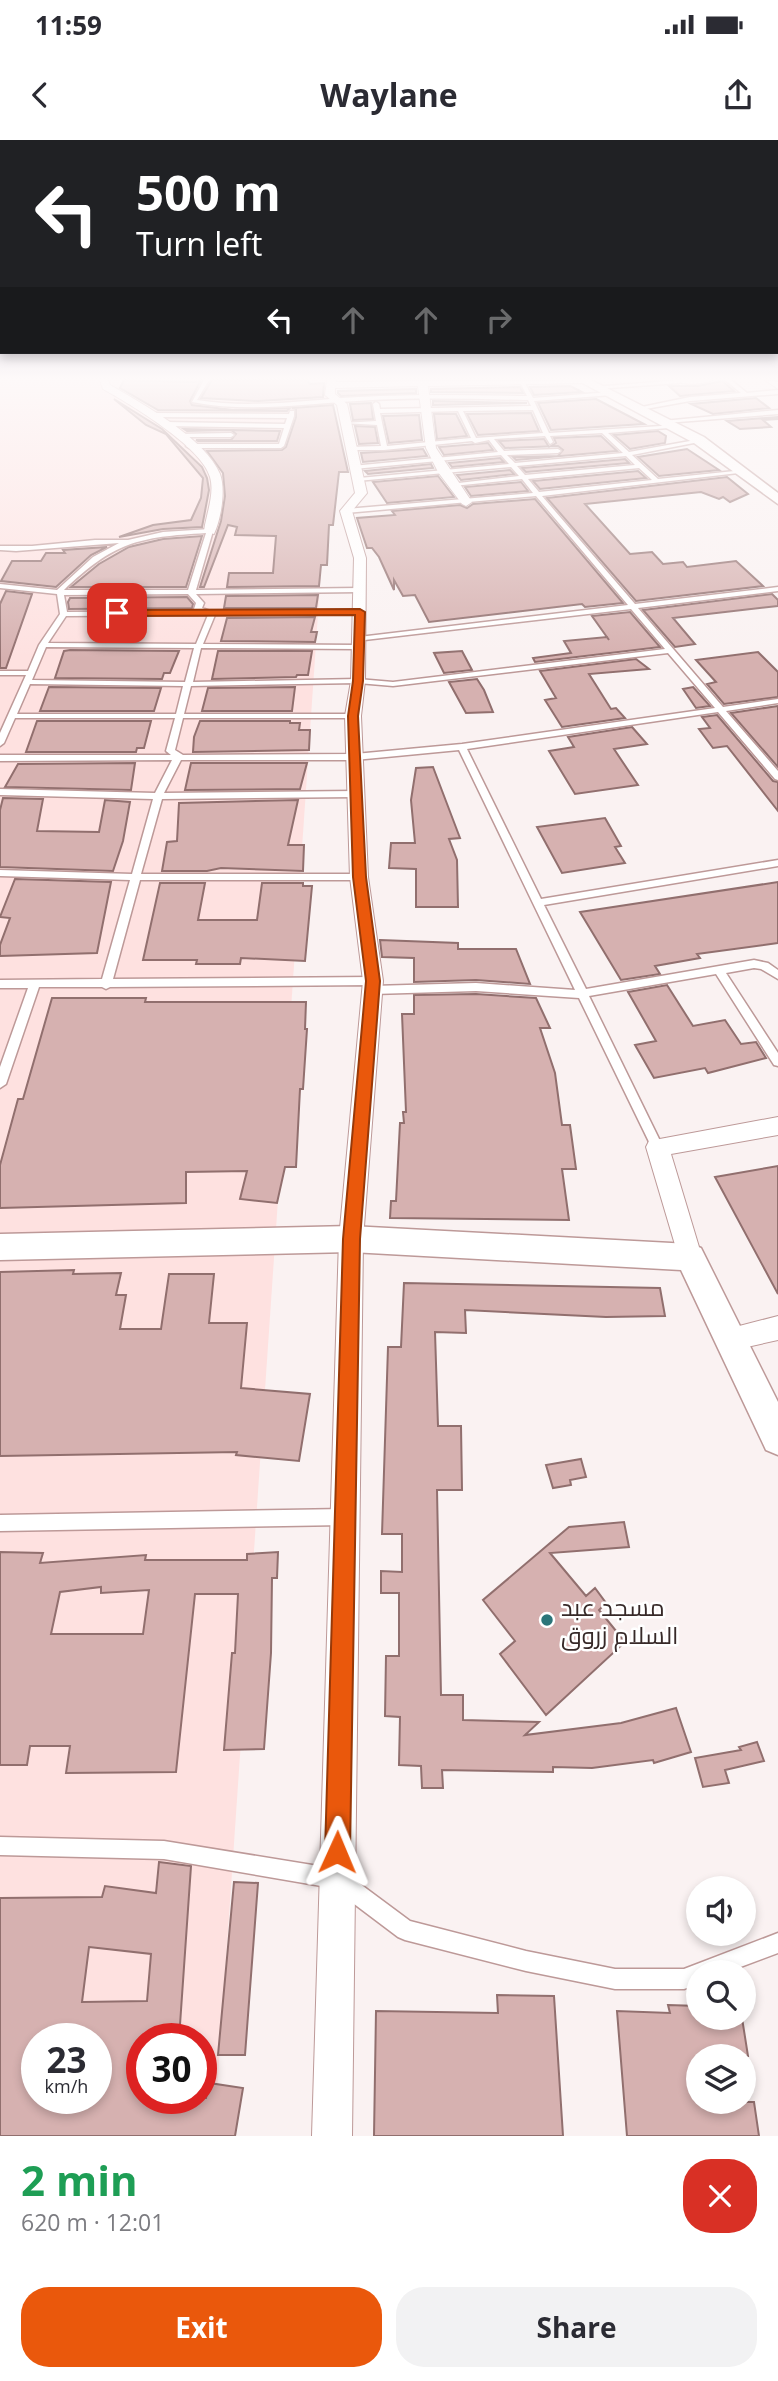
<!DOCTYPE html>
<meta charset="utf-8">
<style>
:root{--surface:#fff;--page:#f2f2f3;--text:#2b2b33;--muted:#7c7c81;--accent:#ea580c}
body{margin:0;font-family:"Open Sans",Cairo,sans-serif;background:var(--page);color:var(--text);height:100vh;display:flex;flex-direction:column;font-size:26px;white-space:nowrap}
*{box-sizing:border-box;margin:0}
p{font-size:23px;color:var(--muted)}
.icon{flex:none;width:38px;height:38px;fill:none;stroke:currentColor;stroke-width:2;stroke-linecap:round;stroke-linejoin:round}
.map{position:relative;height:1996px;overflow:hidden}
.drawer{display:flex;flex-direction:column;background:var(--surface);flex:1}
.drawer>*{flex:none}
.hud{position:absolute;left:0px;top:0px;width:779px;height:214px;box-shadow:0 4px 10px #0003;background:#202124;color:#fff;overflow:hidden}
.controls{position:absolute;left:686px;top:1736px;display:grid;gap:14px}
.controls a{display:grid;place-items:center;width:70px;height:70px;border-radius:50%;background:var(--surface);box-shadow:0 4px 10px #0003;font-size:35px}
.speed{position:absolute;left:21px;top:1883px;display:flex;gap:14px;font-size:35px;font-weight:700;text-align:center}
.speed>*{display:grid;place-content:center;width:91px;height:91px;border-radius:50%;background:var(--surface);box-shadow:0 4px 10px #0003;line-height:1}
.speed small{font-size:18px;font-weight:400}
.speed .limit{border:10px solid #d22;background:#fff;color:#111}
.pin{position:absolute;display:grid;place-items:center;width:60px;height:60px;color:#fff;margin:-30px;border-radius:14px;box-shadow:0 4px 10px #0006}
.me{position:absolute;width:77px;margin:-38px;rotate:1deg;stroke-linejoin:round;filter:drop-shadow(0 0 5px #0008)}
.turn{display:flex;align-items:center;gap:24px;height:147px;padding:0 21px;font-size:32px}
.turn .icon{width:91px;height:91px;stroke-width:2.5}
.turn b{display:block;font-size:49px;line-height:60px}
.lanes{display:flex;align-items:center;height:66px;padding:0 21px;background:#0003;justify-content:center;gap:35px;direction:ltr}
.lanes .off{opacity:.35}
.round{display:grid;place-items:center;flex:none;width:74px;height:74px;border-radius:28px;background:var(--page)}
.head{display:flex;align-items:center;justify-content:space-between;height:119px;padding:0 21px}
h1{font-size:42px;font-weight:700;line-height:52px;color:#1e9e55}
.cta{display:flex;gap:14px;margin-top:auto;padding:14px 21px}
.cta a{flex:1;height:80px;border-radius:28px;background:var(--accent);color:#fff;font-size:28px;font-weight:700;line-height:80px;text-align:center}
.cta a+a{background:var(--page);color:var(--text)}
.status{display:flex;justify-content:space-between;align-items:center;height:49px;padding:0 35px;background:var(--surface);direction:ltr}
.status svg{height:19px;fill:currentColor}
header{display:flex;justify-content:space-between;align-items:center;height:91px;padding:0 21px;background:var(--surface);font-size:32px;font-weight:700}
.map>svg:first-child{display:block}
.built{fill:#fee1e0;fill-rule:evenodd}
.building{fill:#d6b1b0;stroke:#916f6e;stroke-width:2;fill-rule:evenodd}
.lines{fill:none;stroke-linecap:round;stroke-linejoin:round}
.service-casing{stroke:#bd9998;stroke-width:3}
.minor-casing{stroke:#bd9998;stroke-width:2}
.tertiary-casing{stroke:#bd9998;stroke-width:3}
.service{fill:#fff;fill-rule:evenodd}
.minor{fill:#fff;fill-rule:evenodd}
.tertiary{fill:#fff;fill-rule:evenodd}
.route{fill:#ea580c;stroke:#983908;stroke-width:2}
.poi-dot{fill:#2b7579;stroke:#fff;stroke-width:2.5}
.labels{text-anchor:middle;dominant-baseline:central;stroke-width:5;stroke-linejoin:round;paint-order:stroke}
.near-poi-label{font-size:24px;fill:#372928;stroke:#fff;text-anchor:start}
</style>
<div class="status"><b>11:59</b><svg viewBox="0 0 49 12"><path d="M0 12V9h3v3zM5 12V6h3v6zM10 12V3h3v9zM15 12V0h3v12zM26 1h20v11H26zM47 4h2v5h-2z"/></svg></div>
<header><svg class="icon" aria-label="back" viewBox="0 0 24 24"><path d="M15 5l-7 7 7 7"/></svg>Waylane<svg class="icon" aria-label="share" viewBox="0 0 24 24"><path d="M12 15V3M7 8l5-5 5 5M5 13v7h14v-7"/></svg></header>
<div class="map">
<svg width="778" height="1996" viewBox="0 0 778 1996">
<rect width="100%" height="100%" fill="#faf2f2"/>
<path class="built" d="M0 240H334L214 1996H0ZM37 1899H96V1958H37ZM142 1899H201V1958H142Z"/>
<path class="building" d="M124 240 195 242 201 240 190 261 192 265 233 270 290 268 287 271 158 270 120 248Z
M212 240H307L310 244 324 243 323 257 258 261 201 258Z
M722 241 734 251 680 256 669 246H698Z
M570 246 582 252 534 255 530 247Z
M520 247 523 253 431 252V249Z
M416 249V253L341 256 338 253V251Z
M756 258 769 268 713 274 691 264Z
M114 259 162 289 202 327 207 338 209 350 202 387 163 389 119 397 153 385 191 380 201 358 203 338 166 294 146 285Z
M596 259 644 284 551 290 538 263Z
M433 261 526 263H527L433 265Z
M371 263 373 279 353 280 350 264Z
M333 265 348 332H339L333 385H329L327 425H321L319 446 227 447 229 433H273L276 396 235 395 237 387 228 385 204 447H200L221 381 225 356 223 333 207 311 282 310 286 307 296 277V269L292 268Z
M531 273 539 291 478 295 467 274Z
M434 274H456L467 296 437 299Z
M419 275 422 300 389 303 383 276Z
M778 277V279L763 280 771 287 740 289 727 281Z
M355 286 375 287 378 303 359 304Z
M184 289 280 291 277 301H198L196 300H231L236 294 231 290 187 291Z
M658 291 666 296 665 303 630 309 614 295Z
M601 296 617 311 516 320 513 317 558 316 563 310 558 306 505 308 499 301 544 299 549 307 556 303 554 298Z
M488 303 493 310 444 315 439 307Z
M423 309 427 316 363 322 361 313Z
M687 309 719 330 659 336 638 317Z
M500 318 504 322 452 327 449 323Z
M625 319 629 323 526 332 522 328Z
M431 324 433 328 368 334 365 331Z
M510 330 514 334 461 340 457 335Z
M638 331 646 338 540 349 533 341Z
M438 336 454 357 387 363 373 342Z
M727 337 748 354 730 362 723 357 719 359 701 352 585 364 630 414 652 412 663 424 683 422 687 427 736 421 763 446 636 461 547 358Z
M521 342 528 351 471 356 465 347Z
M535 359 623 463 585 467 582 464 429 482 415 455 403 456 394 440V450L379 417 372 408H367L357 378 395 375 392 371 460 365 467 368 473 364Z
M202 396 186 447H71L99 424 129 407 163 399Z
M107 407 91 415 56 447 1 441 12 421H41L46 413H65L63 410Z
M6 451 32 454 6 528H0V464Z
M772 454 778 460V466L673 478 695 504 675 507 643 470Z
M318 455 316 468H224L226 456Z
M187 457 193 464 192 468 69 469 68 462 70 458Z
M630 472 660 507 535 522 533 518 571 513 564 501 607 497 609 500 592 476Z
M315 477 311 492H317L315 502 221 501 227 478Z
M70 510 179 511 170 533H164L162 539 55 538 64 511Z
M218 511H312L308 535H297L296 537 212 539Z
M462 511 472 530 444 533 434 513Z
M758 512 778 532V557L724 564 707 544 716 542 696 520Z
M636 519 649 529 589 534 611 569 616 568 625 578 562 587 545 560 556 558 540 531Z
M477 539 484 550 493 572 466 573 449 542Z
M49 547 161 548 154 571H40Z
M295 547 292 571H202L208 548Z
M693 547 710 566 696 568 683 549Z
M778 566V627L731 573Z
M717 575 773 641 778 642V671L727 606 713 608 699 589 710 588 702 577Z
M37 581H151L144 608H137L136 612H26Z
M200 581H290V583H300L299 590H310L309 610 193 612 194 597Z
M632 587 647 604 614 609 638 645 575 654 549 611 574 607 568 597Z
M135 623 131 650 5 647 18 624Z
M191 623H307L300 649 185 650Z
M433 627 460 698 449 699 457 720 458 767H416V729L389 728 391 703H415L411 660 416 628Z
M3 658 43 659 37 691 99 692 105 660 130 662 123 701 113 731 0 727V670Z
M298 660 288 705H304L303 731 221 728 207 731H162L167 702 177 701 179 663Z
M605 678 621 706 615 707 625 723 562 733 537 687Z
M15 739 111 742 97 813 0 816V805L10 778 0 777Z
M778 742V803L697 814 700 818 655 826 660 834 621 840 580 772Z
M160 743H205L198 780H257L262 743H303V746H312L305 821 241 818 240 824H196L197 820H143Z
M380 800 458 803V809H516L530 844 476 840 414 842V818L382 817Z
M667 845 693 886 725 880 741 904 756 902 766 918 708 933 705 928 654 938 635 905 656 901 628 852Z
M476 854 536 858 550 888H540L555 933 562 985H570L576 1029H562L569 1080 390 1078 391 1061H396L400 983H404L403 972H406L402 874H414V855Z
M52 858H146L145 862H306L305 889H307L303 949H300L296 1027H285L277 1063 240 1059 247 1031 186 1032V1063L0 1068V1025L18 959H23Z
M778 1026V1154L715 1037Z
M74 1130 73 1134 121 1133 116 1155H126L120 1189H161L169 1134H214L209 1183H247L241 1248 310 1254 299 1321 236 1315 237 1312 0 1316V1132Z
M404 1143 660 1148 665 1176 606 1177 465 1170 466 1193 435 1192 438 1286H461L462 1350H437L441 1555H463V1580L539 1582 525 1595 621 1583 676 1568 691 1612 654 1623 653 1620 592 1628 553 1627V1632L442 1630 443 1648H422L421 1626 399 1625 400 1577 385 1576 386 1516H399V1453H381V1431L402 1432V1394H382L388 1207H401Z
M581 1319 586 1337 570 1340 571 1345 553 1348 546 1325Z
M624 1382 629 1407 550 1413 586 1456 595 1448 606 1463 599 1470 625 1502 546 1575 500 1514 515 1501 483 1460 569 1387Z
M0 1412 43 1413 40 1423 146 1415 145 1420H247V1414L278 1412 277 1438H272L271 1513 264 1609 224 1610 232 1513H235L238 1454H195L176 1632 66 1633 70 1606H30L27 1625H0ZM101 1447V1453L149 1450 143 1494H51L60 1452Z
M757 1602 764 1621 725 1630 729 1643 703 1647 695 1618 741 1610 739 1607Z
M159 1722 191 1726 179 1899H142V1913H136L134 1931 142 1932V1958H206L209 1943 243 1948 235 1996H0V1758L102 1757 105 1746 156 1753ZM89 1807 151 1814 147 1861 82 1862ZM37 1899H96V1958H37Z
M234 1742 258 1743 245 1915H218Z
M497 1855 554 1856 563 1996H374L376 1871 498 1873Z
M668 1865 698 1866V1878H742L748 1916H698V1962H754L759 1996H627L617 1871 670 1873Z"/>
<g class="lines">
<defs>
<path id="service" d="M204 240H209L197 260C252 269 305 260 359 257 415 254 471 255 527 256L520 242 523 240 533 258 610 252 612 255 534 261 549 293 677 285 680 287 608 293 629 312 701 299 699 302 632 315 658 339 744 330 747 332 542 356 635 464 778 447V451L638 468 723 567 778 559V563L726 571 778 631V640L775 639 718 572 467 609 541 759 778 720V726L544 765 586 849 754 820 768 823 778 830V839L761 829 754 828 726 833 778 913V926L774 925 716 834 589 856 663 1007 661 1010H653L579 858 476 851 373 854 368 850 373 846 476 843 575 850 459 610 355 620H181L164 653 356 651 361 654 356 657 162 659 141 734H359L364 737 359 740H140L113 839 373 837 378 841 373 845 110 847 106 849 102 847H39L6 944 0 948V927L28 848H0V840L102 839 130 740 0 736V730L132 734 153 659 0 655V649L155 653 172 620 0 621V615H171L166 611 175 578H15L4 603 0 606V593L26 535H0V531H28L39 505 60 474 57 454 0 448V444L57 450 93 417 119 403 16 411 0 410V406H32L95 400H128L163 392 210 389 213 391 196 450 360 448 364 450 360 452 196 454 204 463 202 468 210 471 360 470 364 472 360 474 215 475 203 504 358 505 362 507 358 509 201 508 193 542 358 539 393 542 665 509 631 469 356 501V497H359L628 465 536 356 346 373 343 371 346 369 533 353 522 339 453 346 450 344 519 336 511 327 357 341 359 338 509 324 501 315 354 329 352 326 498 312 489 300 475 303 472 301 384 310H350L348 307 381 306 377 285 344 283 376 281 373 264 376 262 379 264 380 269 531 266 528 260C471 259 414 257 357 261 302 264 247 273 192 262ZM533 270 543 293 476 298 463 271ZM458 271 471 298 387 306 380 273ZM602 293 623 313 515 323 507 315 558 313 561 311 558 309 504 311 494 299 545 296 550 304 553 302 550 296ZM626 316 635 325 525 335 517 326ZM639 328 652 340 539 352 528 339ZM206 393 188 450H64C114 402 138 397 206 393ZM188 454 196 463 194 469 196 471 67 472 64 455ZM208 475 196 504 48 503 66 476ZM46 507 194 508 185 542 32 540ZM668 513 715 568 462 604 355 614 183 615 175 610 183 578H353L357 576 353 574H184L191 546 358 543 393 546ZM30 544 183 546 176 574H17Z
M681 240 679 243 596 249 593 247Z
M725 240H731L747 253 778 250V254L690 261 640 270 637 268 690 257 741 253Z
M778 270V274L666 283 663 281Z
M290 271H294V276L284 306 281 308H189L186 306 189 304H279L284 288 165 286 162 284 165 282 285 284 287 278 154 277 151 275 154 273 289 274Z
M179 294 231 293 234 295 231 297H177Z
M344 1369 350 1371 352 1377 350 1383 344 1385 0 1391V1375Z
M0 1697 164 1701 337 1729 344 1732 410 1781 526 1811 615 1829H684L778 1793V1813L727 1832H698V1844L684 1849H615L526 1831 405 1800 398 1797 333 1748 164 1719 0 1715Z"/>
<path id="minor" d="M100 240H108L110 245C143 264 206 299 220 334 226 350 221 379 214 394L204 391C206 375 215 354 210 337 202 307 130 264 103 249Z
M327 240H335L336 242 589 240 584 243 428 246 436 308 472 362 466 366 462 364 438 332 426 308 418 246 335 248V254L347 264 367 353 352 371 366 418 365 541 361 576 368 737 383 841 363 1099 352 1996H312L339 1099 363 841 350 737 345 576 351 541 354 418 340 371 355 353 337 265 325 255Z
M672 240H712C703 245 681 245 672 240Z
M765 240 778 242V249Z
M778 977V995L671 1014 702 1117 699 1125 690 1128 681 1125 646 1007 649 1001Z
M778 1176V1200L729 1211 720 1207 716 1199 720 1191Z"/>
<path id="tertiary" d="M577 240H591L704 297 778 353V364L694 303Z
M351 1086 690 1104 701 1108 778 1262V1315L766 1310 681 1130 351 1112 0 1120V1094Z"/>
</defs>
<use href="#service" class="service-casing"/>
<use href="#minor" class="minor-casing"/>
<use href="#tertiary" class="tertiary-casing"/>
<use href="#service" class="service"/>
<use href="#minor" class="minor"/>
<use href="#tertiary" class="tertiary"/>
</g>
<linearGradient id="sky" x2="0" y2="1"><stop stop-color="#aba6c6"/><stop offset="0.46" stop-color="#fdf9f9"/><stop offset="1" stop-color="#fdf9f9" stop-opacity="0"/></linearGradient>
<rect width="778" height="519" fill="url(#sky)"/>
<path class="route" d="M360 469 365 472 363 541 358 576 366 737 380 841 360 1099 350 1712 346 1720 337 1724 329 1720 325 1712 343 1099 366 841 353 737 348 576 353 541 355 475 117 476 113 473 117 470Z"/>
<circle class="poi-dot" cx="547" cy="1480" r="7"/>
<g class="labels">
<g class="near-poi-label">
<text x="561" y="1466">مسجد عبد<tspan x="561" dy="28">السلام زروق</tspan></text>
</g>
</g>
</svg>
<div class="controls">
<a><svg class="icon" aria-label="sound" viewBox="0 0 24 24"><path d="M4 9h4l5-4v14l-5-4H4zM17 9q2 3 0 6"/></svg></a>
<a><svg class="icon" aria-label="search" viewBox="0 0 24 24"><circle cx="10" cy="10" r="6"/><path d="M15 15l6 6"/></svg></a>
<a><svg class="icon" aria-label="layers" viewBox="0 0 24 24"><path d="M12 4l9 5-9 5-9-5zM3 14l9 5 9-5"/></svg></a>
</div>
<div class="speed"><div>23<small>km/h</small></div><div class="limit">30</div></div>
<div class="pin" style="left:117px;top:473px;background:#d93025"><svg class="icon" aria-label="arrive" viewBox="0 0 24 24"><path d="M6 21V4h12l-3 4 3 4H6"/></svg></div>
<svg class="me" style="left:337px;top:1712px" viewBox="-20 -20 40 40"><path d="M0-17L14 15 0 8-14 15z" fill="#ea580c" stroke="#fff" stroke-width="4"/></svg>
<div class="hud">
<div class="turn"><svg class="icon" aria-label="left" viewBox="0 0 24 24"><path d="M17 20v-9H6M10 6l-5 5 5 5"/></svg><div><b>500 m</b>Turn left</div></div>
<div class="lanes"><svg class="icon" aria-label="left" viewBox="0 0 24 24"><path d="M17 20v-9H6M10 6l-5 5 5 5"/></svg><svg class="icon off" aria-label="ahead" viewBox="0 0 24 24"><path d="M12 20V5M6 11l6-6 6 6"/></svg><svg class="icon off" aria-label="ahead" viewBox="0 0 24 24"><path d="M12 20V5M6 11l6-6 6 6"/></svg><svg class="icon off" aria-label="right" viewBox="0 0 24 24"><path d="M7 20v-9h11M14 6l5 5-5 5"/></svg></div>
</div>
</div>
<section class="drawer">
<div class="head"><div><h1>2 min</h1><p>620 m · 12:01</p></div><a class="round" style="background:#d93025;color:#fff"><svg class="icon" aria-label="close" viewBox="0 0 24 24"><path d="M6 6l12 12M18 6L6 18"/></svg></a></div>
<div class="cta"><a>Exit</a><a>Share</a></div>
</section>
